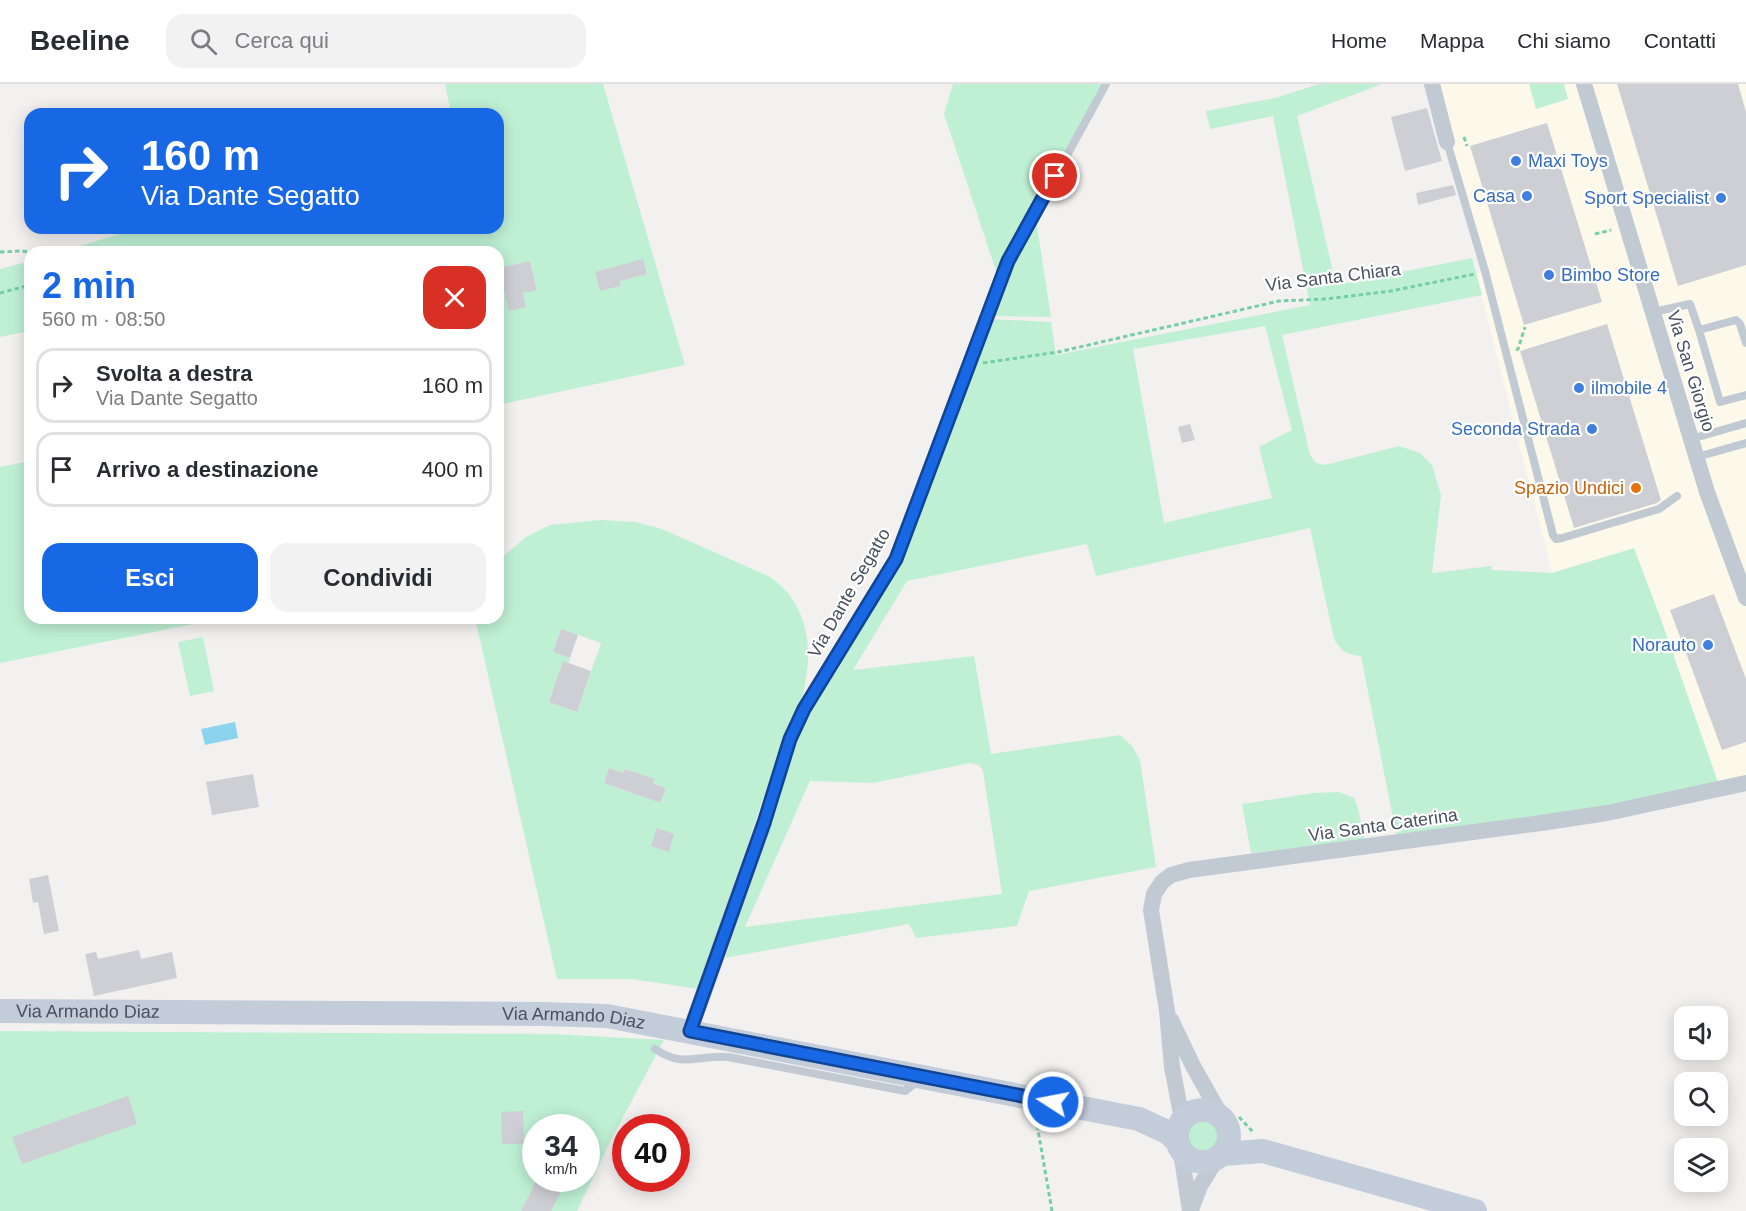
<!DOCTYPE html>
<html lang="it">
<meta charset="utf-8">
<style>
:root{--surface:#fff;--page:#f2f2f3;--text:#2b2b33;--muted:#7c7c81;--line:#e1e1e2;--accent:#1868e5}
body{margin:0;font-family:Arial,sans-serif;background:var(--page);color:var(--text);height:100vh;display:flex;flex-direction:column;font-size:22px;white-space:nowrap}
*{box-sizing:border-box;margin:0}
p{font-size:20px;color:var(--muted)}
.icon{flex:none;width:33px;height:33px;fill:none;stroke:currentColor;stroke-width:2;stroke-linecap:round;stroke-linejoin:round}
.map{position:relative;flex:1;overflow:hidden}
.details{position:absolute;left:24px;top:162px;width:480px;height:378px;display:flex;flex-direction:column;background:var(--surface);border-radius:18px;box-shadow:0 3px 15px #0003}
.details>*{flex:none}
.hud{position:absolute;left:24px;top:24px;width:480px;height:126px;border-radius:18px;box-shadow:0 3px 15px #0003;background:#1868e5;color:#fff;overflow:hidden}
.fabs{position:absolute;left:1674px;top:922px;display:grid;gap:12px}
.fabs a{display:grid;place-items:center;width:54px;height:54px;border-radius:12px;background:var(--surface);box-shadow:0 3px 15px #0003;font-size:30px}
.speed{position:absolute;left:522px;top:1030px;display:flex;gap:12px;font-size:30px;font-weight:700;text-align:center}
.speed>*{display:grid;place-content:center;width:78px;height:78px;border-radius:50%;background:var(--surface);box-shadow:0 3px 15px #0003;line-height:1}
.speed small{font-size:15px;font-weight:400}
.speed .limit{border:9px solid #d22;background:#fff;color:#111}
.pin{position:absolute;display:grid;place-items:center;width:51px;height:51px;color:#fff;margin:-26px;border:3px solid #fff;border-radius:50%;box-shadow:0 2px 6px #0007}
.me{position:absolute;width:66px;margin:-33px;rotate:281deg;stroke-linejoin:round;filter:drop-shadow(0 0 4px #0008)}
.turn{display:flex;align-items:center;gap:21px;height:126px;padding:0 18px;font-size:27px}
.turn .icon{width:78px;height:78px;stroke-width:2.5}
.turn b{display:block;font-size:42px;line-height:51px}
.round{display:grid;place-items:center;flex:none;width:63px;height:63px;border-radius:18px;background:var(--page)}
.overview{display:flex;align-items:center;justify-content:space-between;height:102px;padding:0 18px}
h1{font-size:36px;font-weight:600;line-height:45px;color:var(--accent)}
.button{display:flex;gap:12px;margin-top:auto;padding:12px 18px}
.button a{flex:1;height:69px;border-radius:18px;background:var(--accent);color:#fff;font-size:24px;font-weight:600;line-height:69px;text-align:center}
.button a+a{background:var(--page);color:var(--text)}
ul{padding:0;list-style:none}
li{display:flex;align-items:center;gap:18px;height:75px;margin:0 12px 9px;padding:0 6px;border:3px solid var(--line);border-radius:18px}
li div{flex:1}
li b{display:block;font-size:22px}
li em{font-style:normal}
header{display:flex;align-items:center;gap:36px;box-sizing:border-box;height:84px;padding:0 30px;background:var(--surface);border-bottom:2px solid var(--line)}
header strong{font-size:28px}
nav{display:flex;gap:33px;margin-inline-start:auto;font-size:21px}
.search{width:420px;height:54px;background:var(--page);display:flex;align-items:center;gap:15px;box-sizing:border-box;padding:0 21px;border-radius:18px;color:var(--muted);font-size:22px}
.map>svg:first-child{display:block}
.commercial{fill:#fcf8ea}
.green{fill:#bff0d4;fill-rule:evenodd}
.water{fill:#8cd4ed}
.building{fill:#cdcfd5}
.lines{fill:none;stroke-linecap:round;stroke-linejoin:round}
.path{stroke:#76cea7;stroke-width:3;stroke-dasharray:4.5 3;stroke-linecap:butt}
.lane{stroke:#c1cad2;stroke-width:8}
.street{stroke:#c1cad2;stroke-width:16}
.secondary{stroke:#c3ccd9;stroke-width:24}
.route-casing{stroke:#104495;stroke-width:15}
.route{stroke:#1868e5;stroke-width:10}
.shop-dot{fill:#3f7fe0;stroke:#fff;stroke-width:2}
.food-dot{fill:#e8710a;stroke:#fff;stroke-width:2}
.labels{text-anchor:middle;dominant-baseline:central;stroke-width:4.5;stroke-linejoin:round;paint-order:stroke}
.shop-label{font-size:18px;fill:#366cbe;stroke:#fff;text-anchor:end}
.street-label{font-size:18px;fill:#48525e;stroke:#fff}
.food-label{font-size:18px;fill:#c56008;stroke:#fff;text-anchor:end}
</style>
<header>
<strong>Beeline</strong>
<div class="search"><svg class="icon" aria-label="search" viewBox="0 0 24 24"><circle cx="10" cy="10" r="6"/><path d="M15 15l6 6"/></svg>Cerca qui</div>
<nav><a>Home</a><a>Mappa</a><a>Chi siamo</a><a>Contatti</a></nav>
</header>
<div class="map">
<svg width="1746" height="1127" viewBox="0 0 1746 1127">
<rect width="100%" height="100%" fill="#f3f0f0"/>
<path class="commercial" d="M1432 0H1746V701H1719L1659 530 1634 465 1552 489 1476 190 1485 187Z"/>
<path class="green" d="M445 0H603L685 281 498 321V168H59L140 144H382L384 149 409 144H498V30H451ZM643 176 647 190 620 197 621 202 600 207 595 188ZM530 177 537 205 523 209 509 226 500 184Z
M953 0H1103L1035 129 1051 233 990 232 1006 181 996 187 944 30Z
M1319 0H1382L1297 32 1336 201 1472 174 1482 211 1282 251 1310 371 1316 379 1325 381 1399 362 1420 369 1432 381 1441 411 1432 489 1491 482 1492 486 1552 489 1634 464 1659 530 1719 701 1607 725 1397 754 1361 572C1347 571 1341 567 1334 555L1310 444 1096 492 1087 460 907 497 853 586 974 572 991 670 1120 651 1132 662 1140 676 1156 783 1029 807 1017 842 916 854 909 840 725 874 769 740 794 655 827 594 901 474 988 235 1051 238 1056 271 1310 221 1273 32 1210 45 1206 27 1275 14ZM1265 242 1292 346 1259 363 1272 414 1164 439 1133 265ZM970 679 979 681 983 687 1002 810 745 843 810 697 873 699Z
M1529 0H1564L1568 15 1536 25Z
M30 177V247L0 253V185Z
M30 377V534H223L0 579V383Z
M601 436 635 438 662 445 770 493C803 515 813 555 806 593 805 600 804 609 801 616 798 623 794 630 790 636L698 905 632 895H557L475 534H498V477L526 453 550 441ZM561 545 601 559 577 628 549 618 563 578 569 579 570 574 553 568ZM609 684 623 689 625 685 654 695 653 699 666 704 660 719 604 699Z
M203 553 214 607 190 612 178 558Z
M1339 708 1354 714 1358 724 1365 756 1251 769 1242 720 1314 709Z
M0 947 554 950 664 956 613 1052 577 1127H0ZM536 1044H586V1095H536Z
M1188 1052a15 15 0 1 1 30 0a15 15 0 1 1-30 0Z"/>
<path class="water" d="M235 638 238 654 205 661 201 645Z"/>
<path class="building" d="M1617 0H1738L1746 28V181L1678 202Z
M1427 24 1442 77 1405 87 1391 33Z
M1547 39 1602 218 1524 241 1470 62Z
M1453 101 1456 111 1418 121 1416 109Z
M643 175 647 190 620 197 621 202 600 207 595 188Z
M530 177 537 206 523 209 526 223 509 227 499 184Z
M1607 240 1661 416 1657 419 1574 444 1520 267Z
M1190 340 1195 356 1182 359 1178 343Z
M1714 510 1746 595V658L1722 666 1670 526Z
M561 545 578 551 570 574 553 568Z
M563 577 591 587 577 628 549 618Z
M609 684 623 689 625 685 655 695 653 699 666 704 660 719 604 699Z
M253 690 259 723 212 731 206 698Z
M657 744 674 750 669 768 651 762Z
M48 791 59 847 44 850 38 818 33 819 29 795Z
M139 866 141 875 172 868 177 894 94 912 85 870 96 868 98 875Z
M128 1012 137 1040 22 1080 12 1053Z
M523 1027 524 1060H502L501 1028Z
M537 1095H567L551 1127H521Z"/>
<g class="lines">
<path class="path" d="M1464 53 1467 62
M1595 150 1611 146
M0 168 20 167 32 168
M0 209 30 201
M1516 266 1518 265 1525 243
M983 279 1058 268 1279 217 1326 215 1391 207 1475 190
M1239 1033 1253 1048
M1036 1034 1052 1127"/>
<path class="lane" d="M1447 58 1485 187 1553 451 1556 455 1562 454 1659 425 1677 412
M1653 228 1690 220 1699 246 1736 236 1740 240 1746 259
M1699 246 1720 318 1746 311
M1691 355 1746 339
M1697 373 1746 359
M764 739 790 655 804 625 896 475 1009 177 1106 0
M655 965C685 985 697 970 728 973L905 1007 918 997"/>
<path class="street" d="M1432 0 1447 58
M1584 0 1707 408 1746 514
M1171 936 1193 982 1223 1035
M690 947 764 739
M1182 1035 1172 983 1167 927 1151 826 1154 810 1162 798 1171 791 1189 786 1541 739 1607 729 1746 699
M1181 1068 1190 1127
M1191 1126 1200 1102 1217 1074"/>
<g class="secondary">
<path id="s1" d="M0 927 542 930 607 932 1139 1035 1167 1048 1177 1057"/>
<circle cx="1203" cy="1052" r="26"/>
<path d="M1223 1070 1263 1067 1475 1127"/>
</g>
</g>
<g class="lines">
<defs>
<path id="route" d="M1053 1018 690 947 764 739 790 655 804 625 896 475 1008 177 1055 92"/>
</defs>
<use href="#route" class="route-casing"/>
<use href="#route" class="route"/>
</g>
<g class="shop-dot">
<circle cx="1516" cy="77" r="6"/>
<circle cx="1527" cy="112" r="6"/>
<circle cx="1721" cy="114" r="6"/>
<circle cx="1549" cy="191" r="6"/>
<circle cx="1579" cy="304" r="6"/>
<circle cx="1592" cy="345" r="6"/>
<circle cx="1708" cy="561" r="6"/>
</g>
<circle class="food-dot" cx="1636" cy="404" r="6"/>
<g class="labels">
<g class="shop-label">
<text x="1528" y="77" text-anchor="start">Maxi Toys</text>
<text x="1515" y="112">Casa</text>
<text x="1709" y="114">Sport Specialist</text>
<text x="1561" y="191" text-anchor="start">Bimbo Store</text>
<text x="1591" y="304" text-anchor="start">ilmobile 4</text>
<text x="1580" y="345">Seconda Strada</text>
<text x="1696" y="561">Norauto</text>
</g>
<g class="street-label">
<text transform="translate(1333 193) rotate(-7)">Via Santa Chiara</text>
<text transform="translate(1691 287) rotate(73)">Via San Giorgio</text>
<text transform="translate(849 509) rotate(-60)">Via Dante Segatto</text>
<text transform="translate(1383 741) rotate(-8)">Via Santa Caterina</text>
<text stroke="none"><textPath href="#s1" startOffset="88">Via Armando Diaz</textPath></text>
<text stroke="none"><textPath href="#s1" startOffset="574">Via Armando Diaz</textPath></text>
</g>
<g class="food-label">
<text x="1624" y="404">Spazio Undici</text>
</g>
</g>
</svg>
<div class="fabs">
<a><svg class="icon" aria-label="sound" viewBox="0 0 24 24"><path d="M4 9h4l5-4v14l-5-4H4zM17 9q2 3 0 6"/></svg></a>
<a><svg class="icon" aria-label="search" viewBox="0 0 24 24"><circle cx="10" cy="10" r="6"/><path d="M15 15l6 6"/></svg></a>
<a><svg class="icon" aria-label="layers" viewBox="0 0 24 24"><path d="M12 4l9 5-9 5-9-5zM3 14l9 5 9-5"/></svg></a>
</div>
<div class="speed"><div>34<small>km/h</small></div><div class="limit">40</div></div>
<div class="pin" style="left:1055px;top:92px;background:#d93025"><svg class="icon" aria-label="arrive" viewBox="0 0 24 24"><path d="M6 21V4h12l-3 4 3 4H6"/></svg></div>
<svg class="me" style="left:1053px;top:1018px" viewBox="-20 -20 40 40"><circle r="17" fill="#1868e5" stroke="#fff" stroke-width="3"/><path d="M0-11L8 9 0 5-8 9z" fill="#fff"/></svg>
<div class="hud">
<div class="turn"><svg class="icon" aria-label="right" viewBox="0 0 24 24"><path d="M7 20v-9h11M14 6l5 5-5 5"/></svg><div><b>160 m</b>Via Dante Segatto</div></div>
</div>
<section class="details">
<div class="overview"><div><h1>2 min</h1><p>560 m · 08:50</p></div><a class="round" style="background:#d93025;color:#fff"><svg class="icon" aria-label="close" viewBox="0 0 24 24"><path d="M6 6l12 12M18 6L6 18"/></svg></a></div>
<ul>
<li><svg class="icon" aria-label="right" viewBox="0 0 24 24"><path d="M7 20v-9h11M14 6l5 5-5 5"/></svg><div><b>Svolta a destra</b><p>Via Dante Segatto</p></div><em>160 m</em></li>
<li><svg class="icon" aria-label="arrive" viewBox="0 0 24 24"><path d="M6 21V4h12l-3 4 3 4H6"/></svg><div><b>Arrivo a destinazione</b></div><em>400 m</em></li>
</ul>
<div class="button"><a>Esci</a><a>Condividi</a></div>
</section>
</div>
